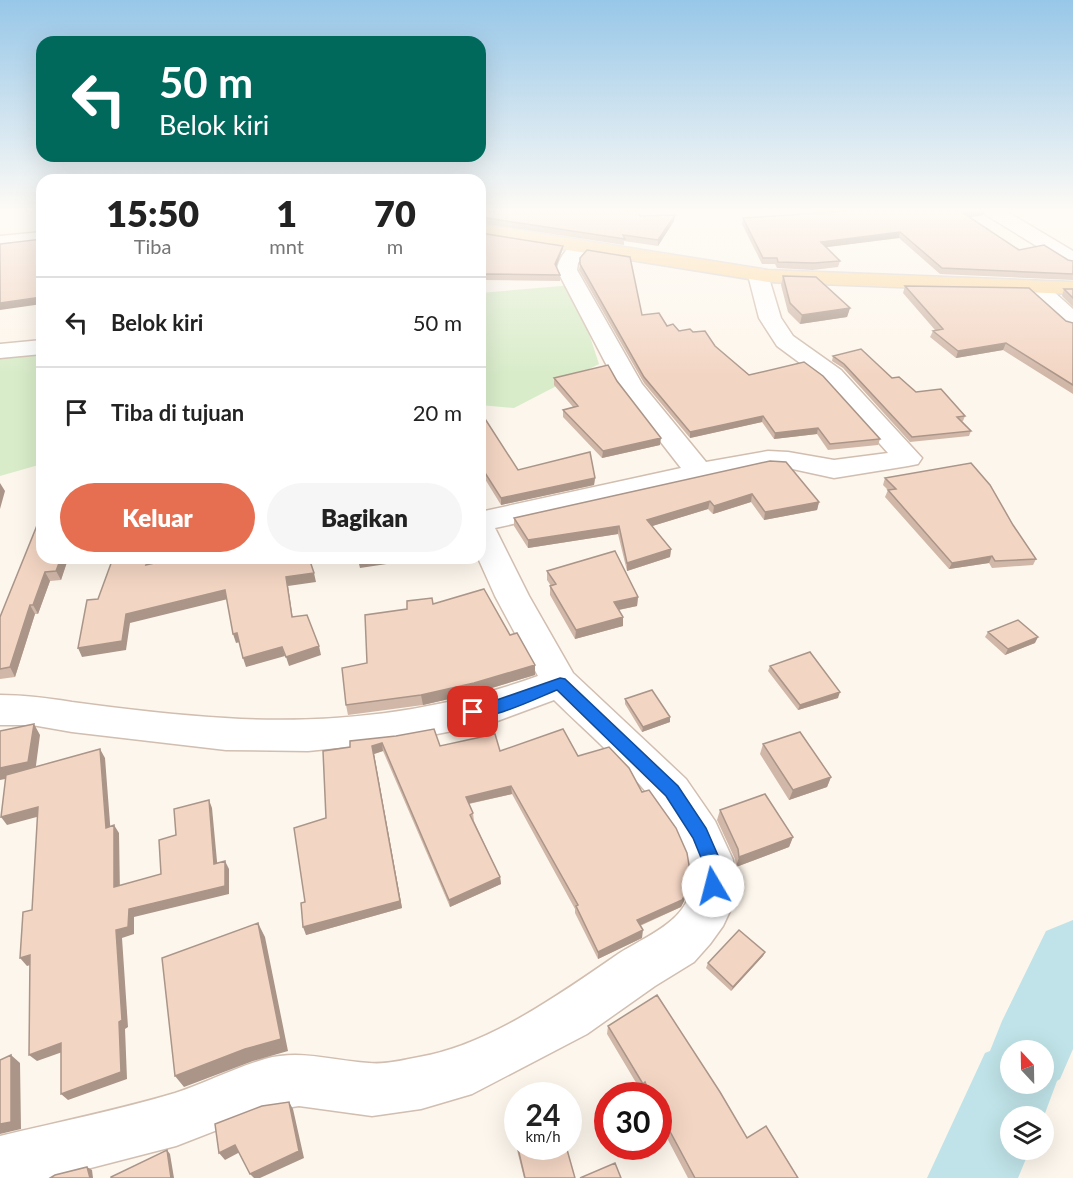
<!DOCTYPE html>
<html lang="id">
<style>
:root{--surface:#fff;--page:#f6f6f6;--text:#222;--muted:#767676;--line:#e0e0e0;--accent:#e76f51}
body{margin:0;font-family:Lato,sans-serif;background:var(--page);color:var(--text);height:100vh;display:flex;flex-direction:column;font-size:22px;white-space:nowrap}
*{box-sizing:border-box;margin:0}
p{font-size:20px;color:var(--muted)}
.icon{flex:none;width:33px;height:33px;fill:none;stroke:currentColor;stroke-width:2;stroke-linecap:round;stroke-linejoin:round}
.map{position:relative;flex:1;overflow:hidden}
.side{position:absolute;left:36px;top:174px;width:450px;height:390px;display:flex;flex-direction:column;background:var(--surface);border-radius:18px;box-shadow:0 6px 24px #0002}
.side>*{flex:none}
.banner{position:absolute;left:36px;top:36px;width:450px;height:126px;border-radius:18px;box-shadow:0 6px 24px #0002;background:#00695c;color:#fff;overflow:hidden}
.needle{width:39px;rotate:338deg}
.buttons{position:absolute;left:1000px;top:1040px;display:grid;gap:12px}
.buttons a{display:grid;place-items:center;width:54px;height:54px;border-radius:50%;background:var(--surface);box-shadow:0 6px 24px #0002;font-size:30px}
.speed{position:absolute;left:504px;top:1082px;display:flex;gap:12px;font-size:30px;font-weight:700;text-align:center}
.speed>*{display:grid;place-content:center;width:78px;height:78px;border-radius:50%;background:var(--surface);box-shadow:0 6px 24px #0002;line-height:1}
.speed small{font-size:15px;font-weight:400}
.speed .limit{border:9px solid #d22;background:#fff;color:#111}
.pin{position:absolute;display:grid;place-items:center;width:51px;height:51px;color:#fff;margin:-26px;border-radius:12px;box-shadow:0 3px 9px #0006}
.me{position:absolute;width:66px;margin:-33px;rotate:352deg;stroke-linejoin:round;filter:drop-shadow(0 0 4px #0008)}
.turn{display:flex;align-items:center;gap:21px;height:126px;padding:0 24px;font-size:27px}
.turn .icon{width:78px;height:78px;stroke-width:2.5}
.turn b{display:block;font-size:42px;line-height:51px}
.eta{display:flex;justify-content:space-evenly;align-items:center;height:102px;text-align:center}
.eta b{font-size:36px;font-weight:800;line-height:42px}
.cta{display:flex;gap:12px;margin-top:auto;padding:12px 24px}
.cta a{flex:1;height:69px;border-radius:36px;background:var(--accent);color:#fff;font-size:24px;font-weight:800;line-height:69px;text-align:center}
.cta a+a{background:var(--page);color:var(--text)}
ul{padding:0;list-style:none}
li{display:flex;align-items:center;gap:18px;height:90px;padding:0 24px;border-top:2px solid var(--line)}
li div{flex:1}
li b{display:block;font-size:22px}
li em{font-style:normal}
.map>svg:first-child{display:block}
.green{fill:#d8ecc9}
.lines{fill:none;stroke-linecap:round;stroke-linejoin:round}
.river{fill:#bfe3e8;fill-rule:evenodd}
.minor-casing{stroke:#d1beb0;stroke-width:3}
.major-casing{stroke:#dad1cd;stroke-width:3}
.minor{fill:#fff;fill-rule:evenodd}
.major{fill:#fbd9a5;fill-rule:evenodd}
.wall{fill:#d1b7a8}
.shaded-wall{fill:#aa9588}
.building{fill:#f3d5c3;stroke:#aa9588;stroke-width:1.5}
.route{fill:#1a73e8;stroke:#114b97;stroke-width:1.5}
</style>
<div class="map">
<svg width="1073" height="1178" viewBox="0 0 1073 1178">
<rect width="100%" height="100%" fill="#fdf6ec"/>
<path class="green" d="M573 285 599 364 514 408 480 405V293Z
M42 351V464L0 476V356Z"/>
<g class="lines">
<path class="river" d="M1073 920V1049L1060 1079 1057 1081 1044 1116H1011V1149H1030L1018 1178H927L985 1053 990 1051 1002 1021 1046 931ZM1011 1050H1044V1083H1011Z"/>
<defs>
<path id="minor" d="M984 211H1006L1073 251V266L1066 264 986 215Z
M42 232V244L0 248V236Z
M580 241 587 243 590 247 578 263 577 270 642 384 706 462 768 451 788 452 834 460 888 453 823 380 777 346 759 318 748 275 751 271 758 269 765 271 768 275 781 318 793 336 841 370 922 458 918 464 908 466 834 478 788 468 768 467 495 528 529 596 573 673 686 779 715 821 733 860 735 886 730 911 723 926 710 944 694 962 655 986 587 1034 472 1094 421 1109 372 1116 299 1106 266 1111 176 1146 52 1178H0V1136C58 1122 118 1110 175 1093 206 1083 234 1068 265 1059 300 1049 334 1061 369 1063 384 1065 403 1060 419 1057 489 1045 560 994 618 954 644 937 689 921 691 885 694 821 597 743 554 700L492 723 397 742 308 751 226 750 72 732 32 725H0V695C25 695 47 698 72 702 123 709 175 715 225 718 330 725 439 712 538 676L495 596 478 558 480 512 681 468 618 387 557 270C558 258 569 244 580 241Z
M1035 281 1043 282 1073 309V328L1065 326 1027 292 1024 287 1027 282Z
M42 340V354L0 358V344Z"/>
<path id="major" d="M480 224 768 270 1073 282V294L768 282 480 236Z"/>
</defs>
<use href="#minor" class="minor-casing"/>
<use href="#major" class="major-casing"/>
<use href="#minor" class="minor"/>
<use href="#major" class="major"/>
</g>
<path class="wall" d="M480 211 640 216 675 215 674 221 658 246 624 241V245L480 223Z
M823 211H985L983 215 970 217 1019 250 1073 261V280L940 274 899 238 826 247 840 261 838 267 813 270 777 268 775 264H762L742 224 743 218 826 212Z
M480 233 563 246 562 251 556 266 560 275V281L483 280 481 289H480Z
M580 264 642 315 679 331 693 332 715 346 749 375 880 439 878 445 828 450 817 434 774 439 762 422 690 438 644 383 579 270Z
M783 276 850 308 847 317 800 324 788 312 781 285Z
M905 286 1073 323V394L1003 350 956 358 930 337 933 331 935 330 903 293Z
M1064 289H1073V307L1062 296Z
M833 356 892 378 916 392 965 416 963 421H962L971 431 969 436 910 442 843 368 832 361Z
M554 378 617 381 660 445 602 458 563 417V410L573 407 554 385Z
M480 411 518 470 595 478 594 485 501 505 480 471Z
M770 461 819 502 817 510 764 520 751 502 713 514 708 509 652 526 671 549 670 557 627 571 618 534 528 548 514 526V518Z
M885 478 1013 525 1036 559 1033 565 992 568 989 563 949 569 885 497 888 490 883 485Z
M42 558H105L67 562 61 580 50 581 38 614H35L15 677 0 679V617Z
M547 571 638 597 637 606 619 610 623 626 575 639 550 595V586H551L547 580Z
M433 604 510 635 535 675 475 693 423 705 348 715 346 705 367 663 407 609Z
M988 632 1035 643 1005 655 985 637Z
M770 666 838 698 798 710 768 671Z
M625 699 670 722 642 732 625 704Z
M350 741 440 746 500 751 578 756 686 897 681 907 640 926 642 938 598 959 575 913V909L512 794 469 804 473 813 474 821 500 877 501 884 450 907 383 751 374 754 402 908 306 935 305 902 326 818 350 747Z
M763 744 831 777 827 787 789 800 760 754Z
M720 810 793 837 789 847 736 867 735 859 717 820Z
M765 952 763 956 731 991 706 968 708 963Z
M608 1026 747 1138 798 1178H688L658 1121V1095H646L643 1090 641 1091 607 1034Z
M510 1115 575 1178H524L510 1122Z"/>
<path class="shaded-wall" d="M974 211H985L983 215 962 219 963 213Z
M675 215 674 221 658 246V240Z
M900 232 899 238 820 248 821 242Z
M563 246 562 251 555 270V264Z
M42 297V304L0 310V303Z
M850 308 847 317 800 324 802 315Z
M1006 343 1003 350 956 358 958 351Z
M763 416 762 422 690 438V432Z
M818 428 817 434 774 439 775 433Z
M661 438 660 445 602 458 603 451Z
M595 478 594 485 501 505V498Z
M0 483 5 491 0 509Z
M752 494 751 502 713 514 714 506Z
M710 501 708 509 646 528 647 520Z
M819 502 817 510 764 520 765 512Z
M619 526 618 534 528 548V540Z
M671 549 670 557 627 571V563Z
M992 556 989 563 949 569 952 563Z
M61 558H66L67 562 61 580 56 571Z
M149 558H155L150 574 146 565Z
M369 558H427L360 568 358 560Z
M448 558H466L449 561Z
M45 572 50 581 38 614 33 605Z
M314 573 316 582 288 586 294 626 292 617 286 577Z
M225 590 228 599 130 623 126 650 82 657 78 648 126 614Z
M638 597 637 606 613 611 614 602Z
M30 605 35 614 15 677 10 667Z
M623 617V626L575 639 576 630Z
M237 633 240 642 236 643 233 634Z
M1038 637 1035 643 1005 655 1008 649Z
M319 646 321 655 289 666 286 657Z
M282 647 285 656 246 667 243 658Z
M535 665V675L475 693 423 705 421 695Z
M840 692 838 698 798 710 800 705Z
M670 717V722L642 732 643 727Z
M34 724 40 735 35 773 0 780V768Z
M382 743 383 751 374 754 402 908 306 935 303 927 372 746Z
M100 749 105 758 111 836 106 828Z
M831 777 827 787 789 800 793 790Z
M511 786 512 794 467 804 466 797Z
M209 800 212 808 218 872 214 864Z
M38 807 44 815 7 825 1 817Z
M114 825 119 833 120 895 114 887Z
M793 837 789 847 736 867 739 857Z
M225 861 229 869V894L134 917V934L122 938 128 1027 125 1029 127 1079 68 1100 61 1094 116 930 129 909Z
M500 877 501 884 450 907 449 900Z
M688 889 686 897 681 907 636 927 637 920Z
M258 923 265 937 288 1051 253 1061 184 1087 175 1076Z
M643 930 642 938 598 959V952Z
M765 952 763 956 731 991 733 987Z
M30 955 37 963 27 966 20 958Z
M61 1043 68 1050 37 1061 29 1055Z
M11 1055 20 1063 21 1129 0 1134V1124Z
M645 1082 643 1090 641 1091 643 1084Z
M289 1102 293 1109 304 1158 260 1178H254L250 1174Z
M235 1145 240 1152 225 1160 219 1153Z
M167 1150 170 1154 174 1178H171Z
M87 1167 92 1170 93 1178H90Z"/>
<path class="building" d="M480 211H638L640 216 675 215 658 240 623 235 625 239 480 217Z
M835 211H974L963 213 1019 250 1044 245 1068 260 1073 261V274L942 268 900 232 821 242 840 261 814 263 778 262 777 258H763L743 218 836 212Z
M480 233 563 246 555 264 560 275 483 274 480 283Z
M42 239V297L0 303V244Z
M587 250 630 257 642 315 659 313 667 326 673 324 679 331 690 329 693 332 705 331 715 346 749 375 804 362 823 376 880 439 830 444 818 428 775 433 763 416 690 432 644 377 580 264V258Z
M783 276 816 277 850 308 802 315 790 303Z
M905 286 1029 288 1066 321 1073 323V385L1006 343 958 351 933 331 943 329Z
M1064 289H1073V298Z
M861 349 892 378 899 377 916 392 941 389 965 416 957 417 971 431 912 437 844 364 833 356Z
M608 365 617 381 661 438 603 451 563 410 578 406 554 378Z
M480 411 518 470 590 452 595 478 501 498 480 465Z
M770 461 786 462 819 502 765 512 752 494 714 506 710 501 647 520 671 549 627 563 619 526 528 540 514 518Z
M971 463 990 485 1013 525 1036 559 995 561 992 556 952 563 888 490 896 489 885 478Z
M42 522V558H61L56 571 45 572 33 605H30L10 667 0 669V617L38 523Z
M615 551 638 597 614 602 623 617 576 630 550 586 556 584 547 571Z
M113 558H149L146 565 176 558H309L314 573 286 577 292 617 307 615 319 646 286 657 282 647 243 658 237 633 233 634 225 590 126 614 122 641 78 648 87 600 98 599Z
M484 589 510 635 517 633 535 665 474 683 421 695 346 705 342 668 367 663 365 615 407 609V601L432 598 433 604Z
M1018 620 1038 637 1008 649 988 632Z
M810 652 840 692 800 705 770 666Z
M652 690 670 717 643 727 625 699Z
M34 724 28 762 0 768V731Z
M434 729 440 746 495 734 500 751 563 729 578 756 609 747 629 768 642 792 649 790 676 828 687 853 691 877 688 889 682 900 637 920 643 930 598 952 576 906 578 905 511 786 466 797 473 813 470 815 500 877 449 900 382 743 372 746 400 901 303 927 301 903 305 902 294 828 326 818 323 751 350 747V741L396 736Z
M800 732 831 777 793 790 763 744Z
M100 749 106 828 114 825V887L161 874 159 840 176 835 174 809 209 800 214 864 225 861V886L129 909 128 927 116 930 122 1020 119 1022 121 1072 61 1094V1043L29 1055 30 955 20 958 23 912 32 910 38 807 1 817 6 775Z
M765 794 793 837 739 857 738 849 720 810Z
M258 923 281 1039 245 1049 175 1076 162 958Z
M739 930 765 952 733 987 708 963Z
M657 995 720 1092 747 1138 766 1126 798 1178H695L658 1109V1095H651L645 1082 643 1084 608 1026Z
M11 1055V1122L0 1124V1060Z
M289 1102 299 1151 250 1174 235 1145 219 1153 215 1124 262 1106Z
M518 1112V1146H566L575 1178H525L510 1115Z
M167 1150 171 1178H111V1177Z
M615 1163 621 1178H580Z
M87 1167 90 1178H50L55 1175Z"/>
<linearGradient id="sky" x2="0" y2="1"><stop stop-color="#97c7e8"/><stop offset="0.56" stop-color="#fefbf6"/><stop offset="1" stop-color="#fefbf6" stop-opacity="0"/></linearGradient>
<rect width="1073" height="376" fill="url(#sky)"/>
<path class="route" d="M560 678 565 679 678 786 706 828 720 860 723 886 720 892 713 895 707 892 702 860 693 838 666 796 557 690C537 698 487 723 467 716L465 712 467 708 491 702Z"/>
</svg>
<div class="buttons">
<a><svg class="needle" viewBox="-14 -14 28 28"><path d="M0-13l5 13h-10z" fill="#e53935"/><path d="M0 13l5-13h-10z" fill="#767676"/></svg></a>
<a><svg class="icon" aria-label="layers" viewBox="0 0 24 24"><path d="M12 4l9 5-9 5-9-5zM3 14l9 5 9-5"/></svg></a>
</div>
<div class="speed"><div>24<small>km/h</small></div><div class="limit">30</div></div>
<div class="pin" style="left:473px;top:712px;background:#d93025"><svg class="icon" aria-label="arrive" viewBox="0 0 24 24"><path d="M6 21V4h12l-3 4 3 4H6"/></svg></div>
<svg class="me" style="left:713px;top:886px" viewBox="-20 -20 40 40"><circle r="19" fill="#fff"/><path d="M0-13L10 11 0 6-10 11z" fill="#1a73e8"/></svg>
<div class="banner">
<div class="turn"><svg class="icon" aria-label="left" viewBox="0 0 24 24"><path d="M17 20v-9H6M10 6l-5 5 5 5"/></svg><div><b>50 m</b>Belok kiri</div></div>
</div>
<section class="side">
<div class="eta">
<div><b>15:50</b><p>Tiba</p></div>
<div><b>1</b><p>mnt</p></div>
<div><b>70</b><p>m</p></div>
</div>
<ul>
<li><svg class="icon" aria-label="left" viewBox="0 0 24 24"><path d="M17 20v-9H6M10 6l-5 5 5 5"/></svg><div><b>Belok kiri</b></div><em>50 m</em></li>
<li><svg class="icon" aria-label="arrive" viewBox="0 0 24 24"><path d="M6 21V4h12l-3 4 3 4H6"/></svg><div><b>Tiba di tujuan</b></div><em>20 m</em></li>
</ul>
<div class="cta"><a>Keluar</a><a>Bagikan</a></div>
</section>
</div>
